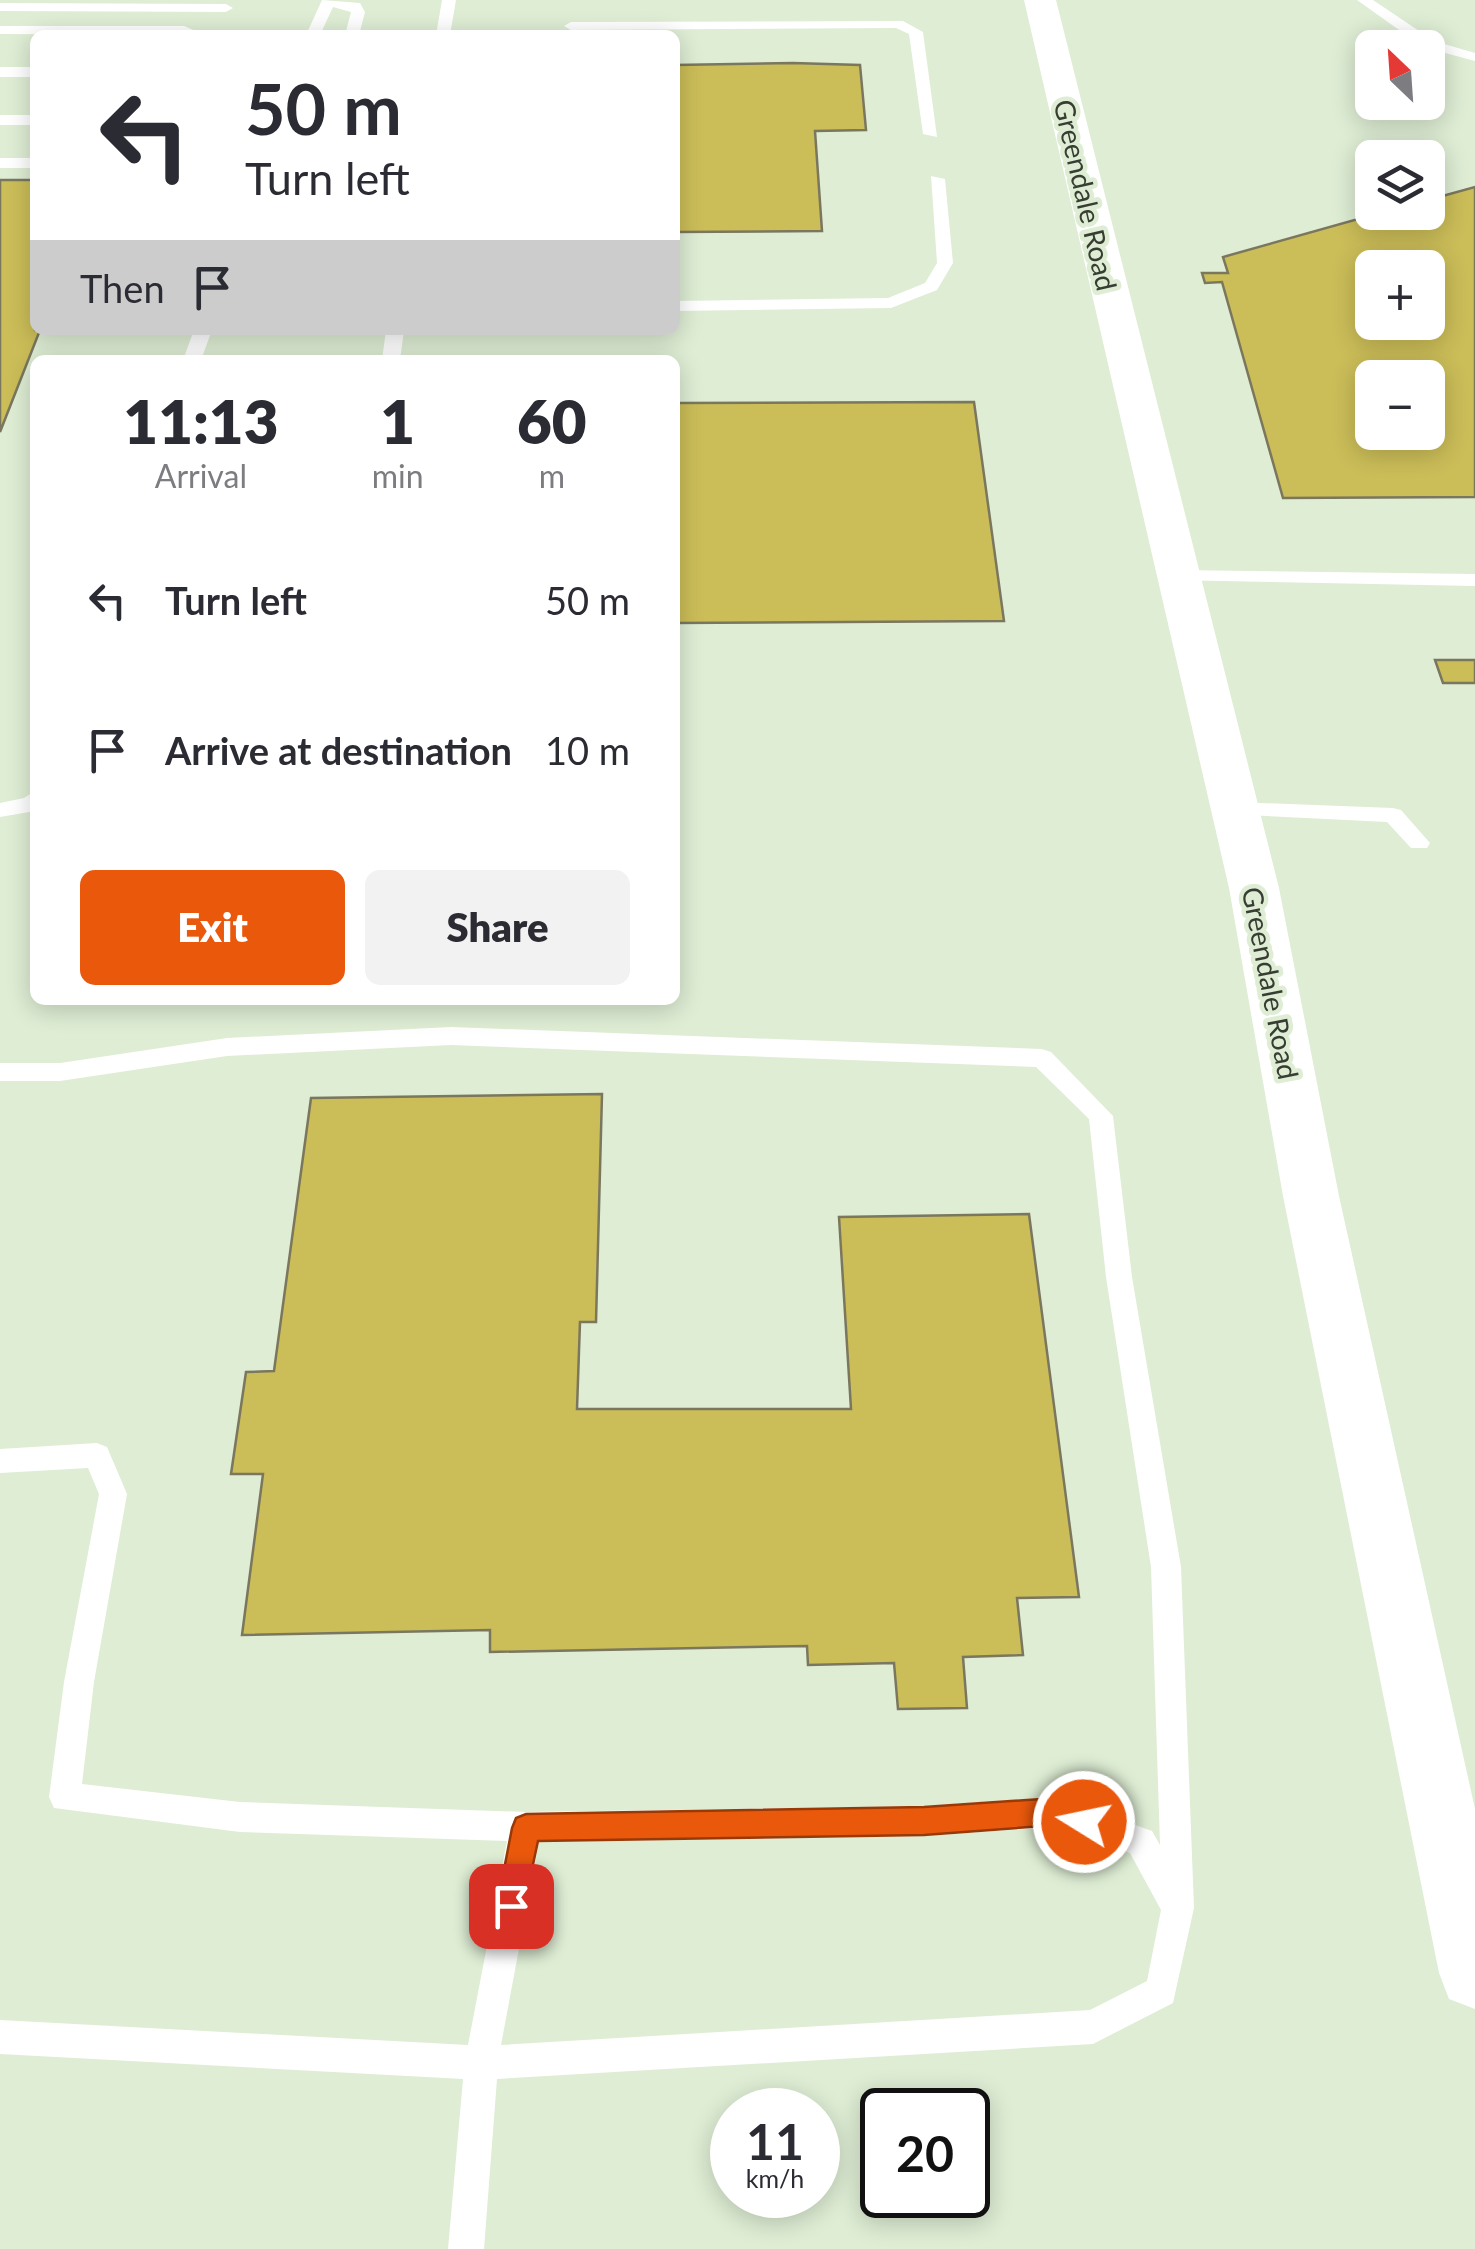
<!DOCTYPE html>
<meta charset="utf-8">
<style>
:root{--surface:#fff;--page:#f2f2f3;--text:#2b2b33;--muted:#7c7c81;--accent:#ea580c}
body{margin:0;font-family:Lato,sans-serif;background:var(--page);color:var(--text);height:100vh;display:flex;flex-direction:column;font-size:38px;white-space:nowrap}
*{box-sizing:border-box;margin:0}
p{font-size:32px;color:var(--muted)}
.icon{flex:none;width:55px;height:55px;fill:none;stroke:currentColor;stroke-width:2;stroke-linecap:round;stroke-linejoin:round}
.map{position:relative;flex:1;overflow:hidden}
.details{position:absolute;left:30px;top:355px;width:650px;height:650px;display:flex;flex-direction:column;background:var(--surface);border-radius:15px;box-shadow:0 5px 25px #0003}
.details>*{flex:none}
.top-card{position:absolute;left:30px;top:30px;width:650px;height:305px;border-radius:15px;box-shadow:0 5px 25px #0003;background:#fff;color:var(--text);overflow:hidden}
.needle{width:65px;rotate:335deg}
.buttons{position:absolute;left:1355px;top:30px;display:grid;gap:20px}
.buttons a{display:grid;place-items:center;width:90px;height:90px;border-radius:15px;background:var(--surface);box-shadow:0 5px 25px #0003;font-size:50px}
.speed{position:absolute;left:710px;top:2088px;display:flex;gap:20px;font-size:50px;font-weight:700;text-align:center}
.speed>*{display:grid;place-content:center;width:130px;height:130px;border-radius:50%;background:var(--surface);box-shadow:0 5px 25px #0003;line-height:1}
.speed small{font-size:25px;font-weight:400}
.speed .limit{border:5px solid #111;border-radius:15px;background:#fff;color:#111}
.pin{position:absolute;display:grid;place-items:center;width:85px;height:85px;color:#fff;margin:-42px;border-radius:20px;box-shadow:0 5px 15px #0006}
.me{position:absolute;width:110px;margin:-55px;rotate:280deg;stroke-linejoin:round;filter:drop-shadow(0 0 8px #0008)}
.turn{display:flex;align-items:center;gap:35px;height:210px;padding:0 50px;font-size:45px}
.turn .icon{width:130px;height:130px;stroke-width:2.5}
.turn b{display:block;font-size:70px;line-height:85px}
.then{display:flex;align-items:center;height:95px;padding:0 50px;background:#0003;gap:20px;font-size:38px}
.eta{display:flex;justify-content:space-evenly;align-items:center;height:170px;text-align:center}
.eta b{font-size:60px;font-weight:800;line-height:70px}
.cta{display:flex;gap:20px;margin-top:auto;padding:20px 50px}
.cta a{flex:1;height:115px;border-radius:15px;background:var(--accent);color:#fff;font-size:40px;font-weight:800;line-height:115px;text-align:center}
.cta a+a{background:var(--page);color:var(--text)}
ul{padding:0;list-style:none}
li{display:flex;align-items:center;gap:30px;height:150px;padding:0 50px}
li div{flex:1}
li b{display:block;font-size:38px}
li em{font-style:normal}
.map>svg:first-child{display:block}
.building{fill:#cbbd58;stroke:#7a775e;stroke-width:2.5;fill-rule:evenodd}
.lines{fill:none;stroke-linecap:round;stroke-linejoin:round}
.lane{fill:#fff;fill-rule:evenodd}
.secondary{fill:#fff;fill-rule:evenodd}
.route{fill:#ea580c;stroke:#983908;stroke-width:2.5}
.labels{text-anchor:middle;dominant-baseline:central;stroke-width:9;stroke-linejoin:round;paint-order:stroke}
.street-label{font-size:28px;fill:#383d33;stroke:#deedd4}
</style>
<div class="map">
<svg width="1475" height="2249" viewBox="0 0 1475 2249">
<rect width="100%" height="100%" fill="#deedd4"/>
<path class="building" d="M793 63 860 65 866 130 815 131 822 231 675 232V65Z
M0 180H35V330H40L0 432Z
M1475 187V497L1283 498 1222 282 1205 283 1202 273H1228L1223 257 1383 212H1428V200ZM1372 268H1428V322H1372ZM1372 378H1428V432H1372Z
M974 402 1004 621 675 623V403Z
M1435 660H1475V683H1443Z
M602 1094 596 1322H580L577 1409H851L839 1217 1029 1214 1079 1597 1017 1598 1023 1655 963 1657 967 1708 898 1709 894 1663 808 1665 807 1646 490 1652V1630L242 1635 263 1474H231L246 1372 274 1371 311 1098Z"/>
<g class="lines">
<path class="lane" d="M322 0 360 3 365 12 359 35H345L351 12 333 7 320 35H306Z
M442 0H456L450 35H436Z
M1357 0H1373L1434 41 1475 53V61L1423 47Z
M0 3 226 4 233 8 226 12 0 11Z
M903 21 923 32 937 137 923 134 909 34 896 28 571 30 564 26 571 22Z
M0 26H184L205 35 0 34Z
M0 67H35V77H0Z
M0 115H35V125H0Z
M0 158H35V168H0Z
M931 176 945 179 953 263 937 290 891 308 675 311V301L888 298 925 283 937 263Z
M194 330H212L201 360H183Z
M386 330H404L400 360H382Z
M1178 570 1475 574V586L1171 580 1168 576Z
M35 791V811L0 817V803L24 798Z
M1235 802 1393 808 1401 810 1430 843 1427 848H1411L1387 822 1227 814 1224 809Z
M451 1027 1042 1049 1051 1052 1113 1116 1132 1277 1181 1567 1194 1908 1173 2003 1093 2044 497 2079 484 2249H448L463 2079 0 2054V2020L468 2045 507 1841 240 1832 54 1808 49 1797 64 1682 99 1494 88 1468 0 1473V1449L97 1443 107 1447 127 1494 94 1682 82 1784 240 1802 526 1812 924 1806 1056 1797 1152 1831 1160 1845 1151 1567 1106 1277 1089 1119 1036 1067 451 1045 227 1056 60 1081H0V1063H60L227 1038ZM1056 1827 1130 1853 1161 1910 1147 1981 1090 2010 501 2045 539 1842 924 1836Z"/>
<path class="secondary" d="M1024 0H1056L1279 888 1339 1196 1475 1809V2009L1449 1999 1439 1973 1283 1196 1229 888Z"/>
</g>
<path class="route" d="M1056 1798 1094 1812 1099 1822 1094 1831 1084 1835 1056 1825 924 1835 538 1841 522 1916 511 1920 501 1916 497 1906 512 1828 516 1818 526 1814 924 1807Z"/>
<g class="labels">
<g class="street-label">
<text transform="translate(1086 195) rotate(77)">Greendale Road</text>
<text transform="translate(1271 983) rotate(79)">Greendale Road</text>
</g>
</g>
</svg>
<div class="buttons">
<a><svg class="needle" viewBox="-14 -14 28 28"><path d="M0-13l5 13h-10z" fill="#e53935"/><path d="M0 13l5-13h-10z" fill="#7c7c81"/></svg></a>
<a><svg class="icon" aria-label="layers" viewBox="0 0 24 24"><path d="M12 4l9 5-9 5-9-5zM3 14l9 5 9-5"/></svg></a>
<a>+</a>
<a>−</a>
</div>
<div class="speed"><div>11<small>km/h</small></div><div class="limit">20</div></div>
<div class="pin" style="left:511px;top:1906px;background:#d93025"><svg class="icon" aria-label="arrive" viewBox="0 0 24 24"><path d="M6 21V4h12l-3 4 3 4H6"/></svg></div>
<svg class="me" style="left:1084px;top:1822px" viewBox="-20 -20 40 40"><circle r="17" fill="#ea580c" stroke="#fff" stroke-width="3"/><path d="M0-11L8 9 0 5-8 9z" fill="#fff"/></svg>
<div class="top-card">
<div class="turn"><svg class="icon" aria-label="left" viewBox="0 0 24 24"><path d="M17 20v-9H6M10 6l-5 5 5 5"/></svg><div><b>50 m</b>Turn left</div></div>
<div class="then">Then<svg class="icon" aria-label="arrive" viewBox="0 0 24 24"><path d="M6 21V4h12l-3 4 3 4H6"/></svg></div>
</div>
<section class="details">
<div class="eta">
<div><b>11:13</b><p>Arrival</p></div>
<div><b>1</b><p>min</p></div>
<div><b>60</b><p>m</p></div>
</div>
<ul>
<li><svg class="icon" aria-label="left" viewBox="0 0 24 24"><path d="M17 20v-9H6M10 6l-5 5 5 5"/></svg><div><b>Turn left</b></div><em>50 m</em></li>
<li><svg class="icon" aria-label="arrive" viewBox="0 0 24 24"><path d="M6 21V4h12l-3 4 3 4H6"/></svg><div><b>Arrive at destination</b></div><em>10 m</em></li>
</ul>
<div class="cta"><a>Exit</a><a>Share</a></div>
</section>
</div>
